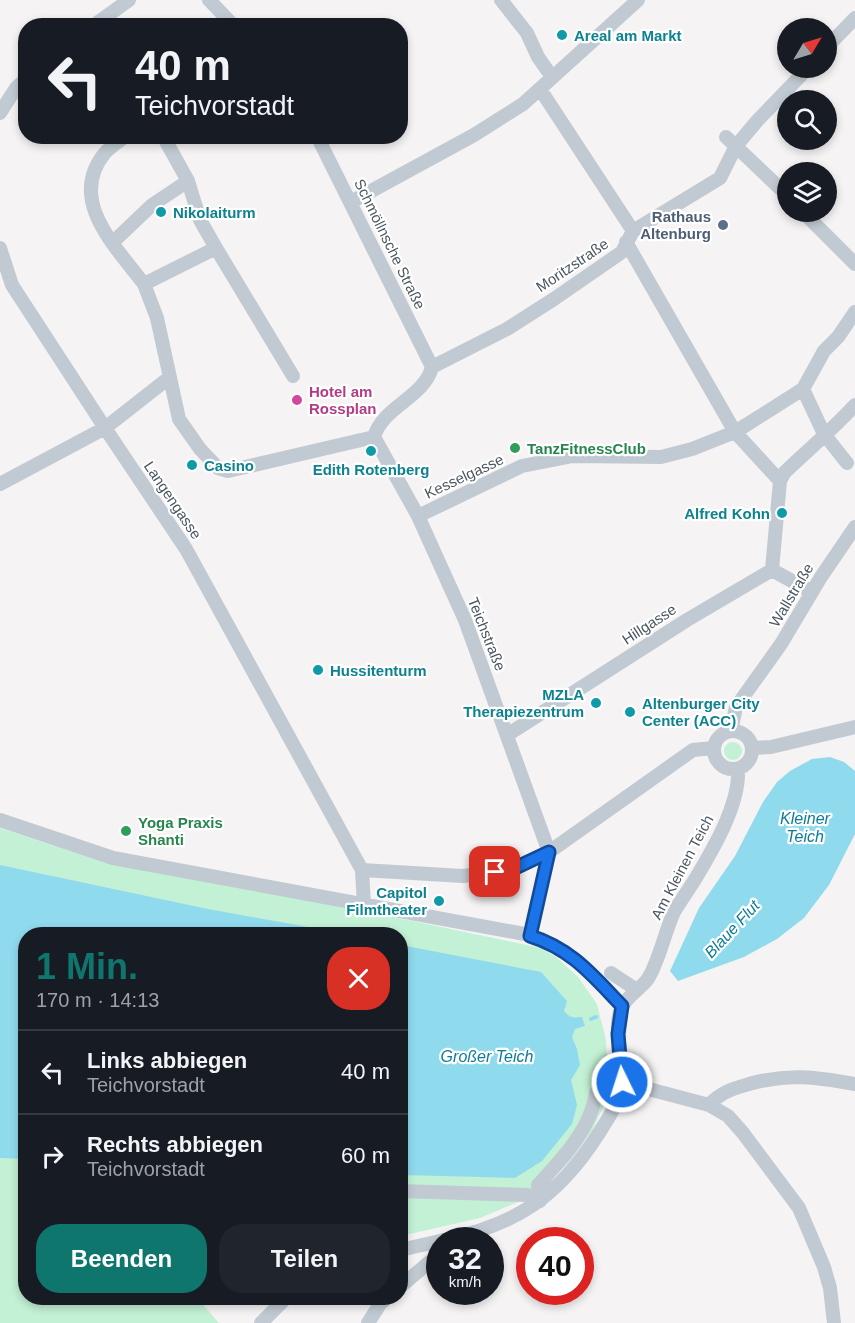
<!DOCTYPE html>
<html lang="de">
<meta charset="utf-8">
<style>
:root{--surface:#171b24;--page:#20242c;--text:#f1f3f6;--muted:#9ea1a6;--line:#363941;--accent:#0f766e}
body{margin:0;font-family:Arial,sans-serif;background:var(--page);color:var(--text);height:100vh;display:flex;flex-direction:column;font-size:22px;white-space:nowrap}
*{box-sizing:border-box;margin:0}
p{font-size:20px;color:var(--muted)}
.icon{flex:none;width:33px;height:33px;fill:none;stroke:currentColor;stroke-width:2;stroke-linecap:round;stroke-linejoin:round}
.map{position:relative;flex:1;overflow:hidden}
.sheet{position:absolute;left:18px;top:927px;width:390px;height:378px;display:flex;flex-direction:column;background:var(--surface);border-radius:24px;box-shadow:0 3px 9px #0003}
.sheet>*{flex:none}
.guide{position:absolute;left:18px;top:18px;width:390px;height:126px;border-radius:24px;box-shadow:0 3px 9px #0003;background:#171b24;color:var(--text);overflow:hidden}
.needle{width:39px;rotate:52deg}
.tools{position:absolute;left:777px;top:18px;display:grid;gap:12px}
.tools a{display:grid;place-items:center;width:60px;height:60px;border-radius:50%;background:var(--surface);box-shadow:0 3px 9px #0003;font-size:30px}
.speed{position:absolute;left:426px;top:1227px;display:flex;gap:12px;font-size:30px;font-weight:700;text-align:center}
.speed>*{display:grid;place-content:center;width:78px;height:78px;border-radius:50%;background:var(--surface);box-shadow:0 3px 9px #0003;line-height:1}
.speed small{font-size:15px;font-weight:400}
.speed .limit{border:9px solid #d22;background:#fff;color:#111}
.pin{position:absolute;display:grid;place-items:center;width:51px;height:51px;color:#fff;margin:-26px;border-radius:12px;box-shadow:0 3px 9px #0006}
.me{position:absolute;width:66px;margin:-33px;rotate:356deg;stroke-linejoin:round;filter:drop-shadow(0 0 4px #0008)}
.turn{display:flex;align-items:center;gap:21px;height:126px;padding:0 18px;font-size:27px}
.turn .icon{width:78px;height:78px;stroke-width:2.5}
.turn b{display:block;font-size:42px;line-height:51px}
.round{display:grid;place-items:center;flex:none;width:63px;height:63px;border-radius:24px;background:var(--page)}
.head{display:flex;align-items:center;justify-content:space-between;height:102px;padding:0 18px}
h1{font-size:36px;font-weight:800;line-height:45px;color:var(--accent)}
.cta{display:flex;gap:12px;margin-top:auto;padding:12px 18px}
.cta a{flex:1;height:69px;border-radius:24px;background:var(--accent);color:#fff;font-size:24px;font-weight:800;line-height:69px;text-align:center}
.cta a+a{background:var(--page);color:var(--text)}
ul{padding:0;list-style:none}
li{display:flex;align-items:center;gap:18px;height:84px;padding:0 18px;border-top:2px solid var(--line)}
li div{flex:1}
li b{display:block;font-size:22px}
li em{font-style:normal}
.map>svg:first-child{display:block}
.green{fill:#c3f1d5}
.water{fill:#90daee}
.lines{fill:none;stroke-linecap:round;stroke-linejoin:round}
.stream{stroke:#90daee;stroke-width:4}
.minor{stroke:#c1cad2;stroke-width:14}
.route-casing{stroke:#114b97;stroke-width:15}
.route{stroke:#1a73e8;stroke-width:10}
.culture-dot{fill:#0f9aa8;stroke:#fff;stroke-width:2}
.service-dot{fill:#5c6f8a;stroke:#fff;stroke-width:2}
.hotel-dot{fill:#d1479c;stroke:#fff;stroke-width:2}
.leisure-dot{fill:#2e9e5b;stroke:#fff;stroke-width:2}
.labels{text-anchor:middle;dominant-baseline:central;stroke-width:4.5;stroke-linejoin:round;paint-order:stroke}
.culture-label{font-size:15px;font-weight:bold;fill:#0d838f;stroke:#fff;text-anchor:start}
.service-label{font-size:15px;font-weight:bold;fill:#4e5e75;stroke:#fff;text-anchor:end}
.street-label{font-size:15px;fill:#4a5661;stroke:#fff}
.hotel-label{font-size:15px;font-weight:bold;fill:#b23c85;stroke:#fff;text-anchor:start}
.leisure-label{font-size:15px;font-weight:bold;fill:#27864d;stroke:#fff;text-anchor:start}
.water-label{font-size:16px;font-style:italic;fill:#0c7c9b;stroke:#fff}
</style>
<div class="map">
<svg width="855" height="1323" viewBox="0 0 855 1323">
<rect width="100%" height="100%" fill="#f5f3f3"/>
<path class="green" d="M724 751a9 9 0 1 1 18 0a9 9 0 1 1-18 0Z
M0 828 103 862 365 911 541 948 556 957 578 977 597 1004 606 1040 608 1076 605 1103 592 1131 572 1159 537 1194 480 1218 401 1236 400 934H26V1298H197L219 1323H0Z"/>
<path class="water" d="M830 757 844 762 855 771V834L829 885 804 918 777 939 744 957 678 981 670 971 699 908 735 856 763 802 777 782 790 771 812 759Z
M0 865 208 909 347 934H26L25 1159 0 1158Z
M401 945 541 972 567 1001 564 1011C570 1018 574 1018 582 1017L585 1026 575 1029 572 1037 577 1049 580 1065 571 1080 577 1105 572 1124 542 1161 515 1178 401 1175Z"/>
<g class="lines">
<path class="stream" d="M591 1019 596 1017"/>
<path class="minor" d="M209 0 234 26
M501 0 527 33 538 57 552 77
M93 26 129 0
M826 48 855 18
M540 89 633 231
M0 113 16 88 26 79
M126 136C118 142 110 147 104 154 67 201 117 248 144 284L216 248 200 220 188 181 163 136
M317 136 432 367
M726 137 788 196
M351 202 474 135 523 104 638 0
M803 212 855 264
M626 242 735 432 780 481
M112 243 152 205 188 181
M0 248 12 285 105 428 186 549 362 870 364 905
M216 248 293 376
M144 284 157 318 179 419 200 449 218 468 228 471 374 437
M432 367 507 329 554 299 622 252 633 231 720 178 736 146 757 121 808 68
M803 389 824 434 847 463
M374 437 418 516 465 620 549 852
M374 437C383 406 424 398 432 367
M0 484 105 428 170 377
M418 516 522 466 573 456 661 457 692 449 735 432 803 389 824 351 838 337 855 312
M772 570 780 481 784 473C808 450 833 429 855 405
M772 570 812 592
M731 731 736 707 781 644 821 577 855 527
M714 750a19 19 0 1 1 38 0a19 19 0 1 1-38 0Z
M507 735 687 620 772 570
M752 748 771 747 855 727
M0 820 113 858 530 935C572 949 593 976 622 1006
M362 870 463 876 511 870 549 852 693 750 714 748
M530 935 549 852
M611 973 637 990
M622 1082 709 1105 728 1116 743 1133 799 1208 824 1267 830 1288 834 1323
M709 1105C721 1092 732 1089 749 1084 788 1073 816 1077 855 1084
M400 1191 528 1195 540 1201
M540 1201 538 1185C562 1159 591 1129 596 1093
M443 1240C517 1225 559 1196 599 1133 609 1117 619 1103 622 1084 626 1059 611 1030 622 1007 627 996 640 989 647 980 658 965 665 931 674 912 680 902 687 892 694 881 712 851 740 805 738 769
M400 1250 440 1241
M400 1287 440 1253
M261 1323 286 1298
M368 1323 380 1304 387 1298"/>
</g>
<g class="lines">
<defs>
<path id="route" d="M495 872 511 870 549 852 530 936C572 949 593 976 622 1006L618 1034 622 1082"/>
</defs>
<use href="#route" class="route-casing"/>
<use href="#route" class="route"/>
</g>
<g class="culture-dot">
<circle cx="562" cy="35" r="6"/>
<circle cx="161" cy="212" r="6"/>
<circle cx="371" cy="451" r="6"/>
<circle cx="192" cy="465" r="6"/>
<circle cx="782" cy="513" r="6"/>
<circle cx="318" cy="670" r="6"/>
<circle cx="596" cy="703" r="6"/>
<circle cx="630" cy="712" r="6"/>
<circle cx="439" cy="901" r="6"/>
</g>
<circle class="service-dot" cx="723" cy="225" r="6"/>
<circle class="hotel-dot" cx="297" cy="400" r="6"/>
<g class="leisure-dot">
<circle cx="515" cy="448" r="6"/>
<circle cx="126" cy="831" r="6"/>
</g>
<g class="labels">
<g class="culture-label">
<text x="574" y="35">Areal am Markt</text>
<text x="173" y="212">Nikolaiturm</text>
<text x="204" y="465">Casino</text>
<text x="371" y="469" text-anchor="middle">Edith Rotenberg</text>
<text x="770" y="513" text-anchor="end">Alfred Kohn</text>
<text x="330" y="670">Hussitenturm</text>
<text x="584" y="694" text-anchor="end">MZLA<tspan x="584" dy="17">Therapiezentrum</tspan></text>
<text x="642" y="703">Altenburger City<tspan x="642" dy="17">Center (ACC)</tspan></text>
<text x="427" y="892" text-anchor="end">Capitol<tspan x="427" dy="17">Filmtheater</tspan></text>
</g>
<g class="service-label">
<text x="711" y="216">Rathaus<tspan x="711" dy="17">Altenburg</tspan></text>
</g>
<g class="street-label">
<text transform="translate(390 244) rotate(64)">Schmöllnsche Straße</text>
<text transform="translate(572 265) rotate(-34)">Moritzstraße</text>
<text transform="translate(464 476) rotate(-25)">Kesselgasse</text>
<text transform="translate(173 500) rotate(56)">Langengasse</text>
<text transform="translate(791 595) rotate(-59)">Wallstraße</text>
<text transform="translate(649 624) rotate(-33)">Hillgasse</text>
<text transform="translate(487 634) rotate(68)">Teichstraße</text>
<text transform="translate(682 867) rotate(-62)">Am Kleinen Teich</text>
</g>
<g class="hotel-label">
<text x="309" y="391">Hotel am<tspan x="309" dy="17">Rossplan</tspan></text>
</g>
<g class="leisure-label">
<text x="527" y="448">TanzFitnessClub</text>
<text x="138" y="822">Yoga Praxis<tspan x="138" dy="17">Shanti</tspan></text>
</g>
<g class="water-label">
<text x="805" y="818">Kleiner<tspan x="805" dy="18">Teich</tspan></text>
<text transform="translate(732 929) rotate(-47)">Blaue Flut</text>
<text x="487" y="1056">Großer Teich</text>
</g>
</g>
</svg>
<div class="tools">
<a><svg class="needle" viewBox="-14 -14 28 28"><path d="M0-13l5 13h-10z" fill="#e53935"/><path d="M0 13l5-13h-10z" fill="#9ea1a6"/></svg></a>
<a><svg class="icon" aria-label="search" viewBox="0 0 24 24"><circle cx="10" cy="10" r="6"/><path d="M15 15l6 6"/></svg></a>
<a><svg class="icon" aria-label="layers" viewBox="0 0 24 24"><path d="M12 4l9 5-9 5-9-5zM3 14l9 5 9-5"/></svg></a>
</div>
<div class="speed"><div>32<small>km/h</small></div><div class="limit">40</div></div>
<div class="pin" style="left:495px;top:872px;background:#d93025"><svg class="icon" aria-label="arrive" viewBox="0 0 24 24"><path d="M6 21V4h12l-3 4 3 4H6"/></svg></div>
<svg class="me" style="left:622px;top:1082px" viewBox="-20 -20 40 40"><circle r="17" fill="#1a73e8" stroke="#fff" stroke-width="3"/><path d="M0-11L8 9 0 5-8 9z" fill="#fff"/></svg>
<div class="guide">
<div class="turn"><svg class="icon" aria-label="left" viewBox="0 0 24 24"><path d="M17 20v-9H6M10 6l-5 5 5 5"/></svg><div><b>40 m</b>Teichvorstadt</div></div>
</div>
<section class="sheet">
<div class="head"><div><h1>1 Min.</h1><p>170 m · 14:13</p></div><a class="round" style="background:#d93025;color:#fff"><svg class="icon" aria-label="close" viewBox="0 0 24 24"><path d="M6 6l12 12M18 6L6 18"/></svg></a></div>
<ul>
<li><svg class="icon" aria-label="left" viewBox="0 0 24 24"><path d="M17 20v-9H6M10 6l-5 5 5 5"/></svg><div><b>Links abbiegen</b><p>Teichvorstadt</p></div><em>40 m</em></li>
<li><svg class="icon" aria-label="right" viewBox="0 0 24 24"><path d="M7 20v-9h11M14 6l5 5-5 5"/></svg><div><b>Rechts abbiegen</b><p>Teichvorstadt</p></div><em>60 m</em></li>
</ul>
<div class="cta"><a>Beenden</a><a>Teilen</a></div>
</section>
</div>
